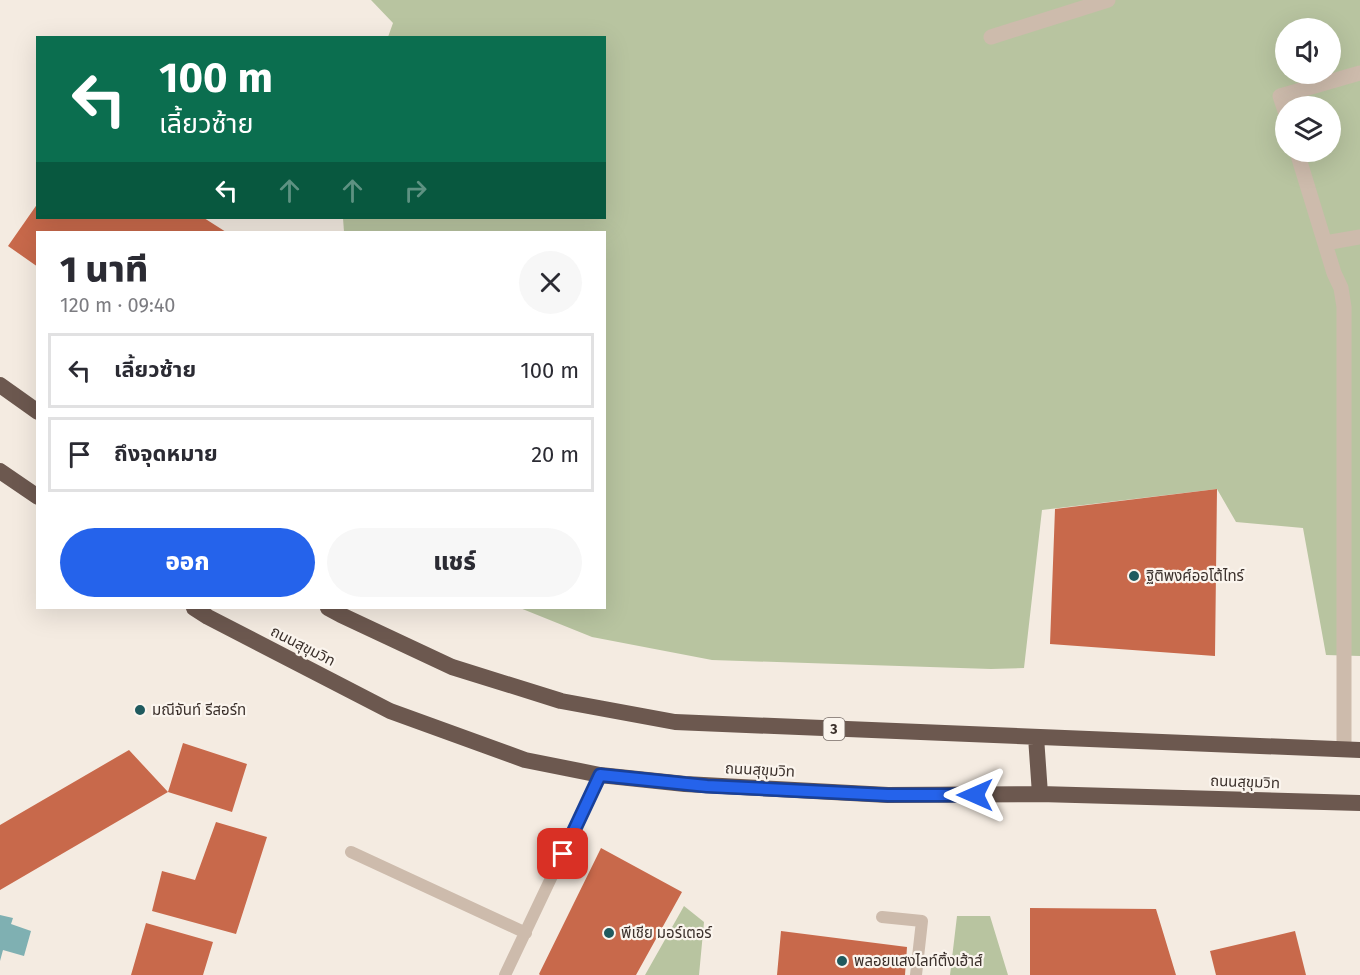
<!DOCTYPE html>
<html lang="th">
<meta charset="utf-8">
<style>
:root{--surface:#fff;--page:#f7f7f7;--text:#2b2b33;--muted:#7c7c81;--line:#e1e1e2;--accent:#2563eb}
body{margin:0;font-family:"Fira Sans","Noto Sans Thai",sans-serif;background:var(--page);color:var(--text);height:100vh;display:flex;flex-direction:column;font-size:22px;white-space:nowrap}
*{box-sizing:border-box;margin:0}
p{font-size:20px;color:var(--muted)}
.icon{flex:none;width:33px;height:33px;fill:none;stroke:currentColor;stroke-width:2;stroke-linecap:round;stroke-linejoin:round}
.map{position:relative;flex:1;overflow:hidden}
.drawer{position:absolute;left:36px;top:231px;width:570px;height:378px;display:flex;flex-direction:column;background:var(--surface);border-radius:0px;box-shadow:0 6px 24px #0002}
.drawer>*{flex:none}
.hud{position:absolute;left:36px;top:36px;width:570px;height:183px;border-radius:0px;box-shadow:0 6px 24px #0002;background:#0b6e4f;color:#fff;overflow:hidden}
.buttons{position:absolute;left:1275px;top:18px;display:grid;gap:12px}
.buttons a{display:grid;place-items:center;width:66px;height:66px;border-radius:50%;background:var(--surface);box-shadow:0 6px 24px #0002;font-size:30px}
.pin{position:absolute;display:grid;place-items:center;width:51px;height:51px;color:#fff;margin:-26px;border-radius:12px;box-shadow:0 3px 9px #0006}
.me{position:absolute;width:66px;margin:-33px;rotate:270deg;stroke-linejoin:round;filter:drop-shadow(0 0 4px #0008)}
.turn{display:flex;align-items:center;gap:21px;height:126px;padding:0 24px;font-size:27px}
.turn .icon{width:78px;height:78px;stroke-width:2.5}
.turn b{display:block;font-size:42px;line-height:51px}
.lanes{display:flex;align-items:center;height:57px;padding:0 24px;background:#0003;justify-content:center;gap:30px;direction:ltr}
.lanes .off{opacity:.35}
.round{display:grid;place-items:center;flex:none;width:63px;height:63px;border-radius:32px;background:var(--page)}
.overview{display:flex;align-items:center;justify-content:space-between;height:102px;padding:0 24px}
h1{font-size:36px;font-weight:800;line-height:45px}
.action{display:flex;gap:12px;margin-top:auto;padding:12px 24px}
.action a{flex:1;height:69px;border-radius:36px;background:var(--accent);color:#fff;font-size:24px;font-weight:800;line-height:69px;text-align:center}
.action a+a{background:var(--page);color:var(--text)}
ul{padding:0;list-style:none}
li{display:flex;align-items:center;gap:18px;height:75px;margin:0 12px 9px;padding:0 12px;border:3px solid var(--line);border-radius:0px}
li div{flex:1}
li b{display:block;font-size:22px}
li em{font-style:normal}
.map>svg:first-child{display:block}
.green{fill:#b8c4a0;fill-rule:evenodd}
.water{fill:#7fb0b2}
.building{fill:#c8694b}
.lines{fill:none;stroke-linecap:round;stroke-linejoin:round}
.service{stroke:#cdbbac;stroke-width:12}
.minor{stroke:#cdbbac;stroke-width:15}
.trunk{stroke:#6c584f;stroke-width:16}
.route-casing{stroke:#184099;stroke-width:15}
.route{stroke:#2563eb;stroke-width:10}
.poi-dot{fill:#1f5a5e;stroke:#fbf5ee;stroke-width:2}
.labels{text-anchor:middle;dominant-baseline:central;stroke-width:4.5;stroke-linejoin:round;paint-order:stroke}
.shield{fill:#fbf5ee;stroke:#756b66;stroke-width:1.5}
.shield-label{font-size:14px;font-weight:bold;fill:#3b302b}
.poi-label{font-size:15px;fill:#3b302b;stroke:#fbf5ee;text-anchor:start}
.street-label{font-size:15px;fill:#3b302b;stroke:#fbf5ee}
</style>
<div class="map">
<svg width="1360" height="975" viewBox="0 0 1360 975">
<rect width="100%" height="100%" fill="#f4ebe1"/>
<path class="green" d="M371 0H1360V656L1326 655 1303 528 1236 522 1217 489 1042 510 1024 668 991 669 712 660 592 637 520 608H604V232H344L343 218H604V38L388 37 393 23ZM1286 28H1330V74H1286ZM1286 106H1330V152H1286Z
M684 906 704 922 699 975H645Z
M957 916H990L1008 975H950Z"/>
<path class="water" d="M0 915 13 918 11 924 31 931 24 956 3 950 0 961Z"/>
<path class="building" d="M38 203V218H204L226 232H38V267L8 246Z
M1217 489 1215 656 1050 644 1055 509Z
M183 743 247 764 232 812 168 792Z
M129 750 168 792 0 890V825Z
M216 822 267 837 236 934 152 911 162 871 195 880Z
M601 848 682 892 636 975H540L539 974Z
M1030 908 1156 909 1176 975H1030Z
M146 923 213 942 203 975H131Z
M781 931 907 947 905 975H777Z
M1295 931 1306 975H1216L1210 951Z"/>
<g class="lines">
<path class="service" d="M351 852 526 933
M882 917 922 921 916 975
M505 975 600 775"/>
<path class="minor" d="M991 37 1108 0
M1286 114 1280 96 1360 73
M1297 152 1334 273 1341 288 1344 307V749
M1325 243 1360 237"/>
<path class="trunk" d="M0 385 38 412
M0 471 38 497
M194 608 208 617 390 711 525 760 600 775 685 784 888 795 1040 794 1360 803
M328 608 341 615 452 667 561 701 675 722 1360 750
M1036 737 1040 794"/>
</g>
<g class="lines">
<defs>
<path id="route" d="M563 854 600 775 707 786 888 795H975"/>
</defs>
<use href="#route" class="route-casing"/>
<use href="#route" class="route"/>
</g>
<g class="poi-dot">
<circle cx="1134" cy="576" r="6"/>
<circle cx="140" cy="710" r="6"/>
<circle cx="609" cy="933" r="6"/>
<circle cx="842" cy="961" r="6"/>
</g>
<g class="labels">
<rect class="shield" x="823.5" y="718" width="21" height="22" rx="4.5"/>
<g class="shield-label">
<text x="834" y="729">3</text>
</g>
<g class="poi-label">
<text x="1146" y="576">ฐิติพงศ์ออโต้ไทร์</text>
<text x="152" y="710">มณีจันท์ รีสอร์ท</text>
<text x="621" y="933">พีเชีย มอร์เตอร์</text>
<text x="854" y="961">พลอยแสงไลท์ติ้งเฮ้าส์</text>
</g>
<g class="street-label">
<text transform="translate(303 646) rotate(27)">ถนนสุขุมวิท</text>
<text transform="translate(760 770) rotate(3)">ถนนสุขุมวิท</text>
<text transform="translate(1245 782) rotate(2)">ถนนสุขุมวิท</text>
</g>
</g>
</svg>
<div class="buttons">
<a><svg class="icon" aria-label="sound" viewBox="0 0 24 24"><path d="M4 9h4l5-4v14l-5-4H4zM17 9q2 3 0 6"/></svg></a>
<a><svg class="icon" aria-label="layers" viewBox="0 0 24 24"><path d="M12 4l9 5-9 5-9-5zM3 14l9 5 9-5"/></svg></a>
</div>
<div class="pin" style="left:563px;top:854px;background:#d93025"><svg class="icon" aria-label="arrive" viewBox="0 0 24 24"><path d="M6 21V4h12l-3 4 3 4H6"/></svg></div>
<svg class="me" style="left:975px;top:795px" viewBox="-20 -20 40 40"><path d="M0-17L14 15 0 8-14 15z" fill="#2563eb" stroke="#fff" stroke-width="4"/></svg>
<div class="hud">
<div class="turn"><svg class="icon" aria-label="left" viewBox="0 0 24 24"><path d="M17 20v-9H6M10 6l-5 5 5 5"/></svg><div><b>100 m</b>เลี้ยวซ้าย</div></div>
<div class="lanes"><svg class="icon" aria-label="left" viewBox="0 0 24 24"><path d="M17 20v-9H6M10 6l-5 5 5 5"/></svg><svg class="icon off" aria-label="ahead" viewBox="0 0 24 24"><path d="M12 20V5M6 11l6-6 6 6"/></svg><svg class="icon off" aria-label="ahead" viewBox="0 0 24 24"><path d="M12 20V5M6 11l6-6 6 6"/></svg><svg class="icon off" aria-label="right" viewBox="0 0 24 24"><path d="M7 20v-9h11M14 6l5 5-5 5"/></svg></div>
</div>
<section class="drawer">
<div class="overview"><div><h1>1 นาที</h1><p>120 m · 09:40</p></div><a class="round"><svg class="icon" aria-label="close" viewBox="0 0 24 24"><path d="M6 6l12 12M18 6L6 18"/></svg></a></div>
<ul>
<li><svg class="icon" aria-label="left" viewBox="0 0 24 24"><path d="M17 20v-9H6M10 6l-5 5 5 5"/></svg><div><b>เลี้ยวซ้าย</b></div><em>100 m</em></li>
<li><svg class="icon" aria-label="arrive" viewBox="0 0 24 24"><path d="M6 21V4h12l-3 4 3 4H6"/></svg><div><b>ถึงจุดหมาย</b></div><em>20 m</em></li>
</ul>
<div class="action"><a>ออก</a><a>แชร์</a></div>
</section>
</div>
